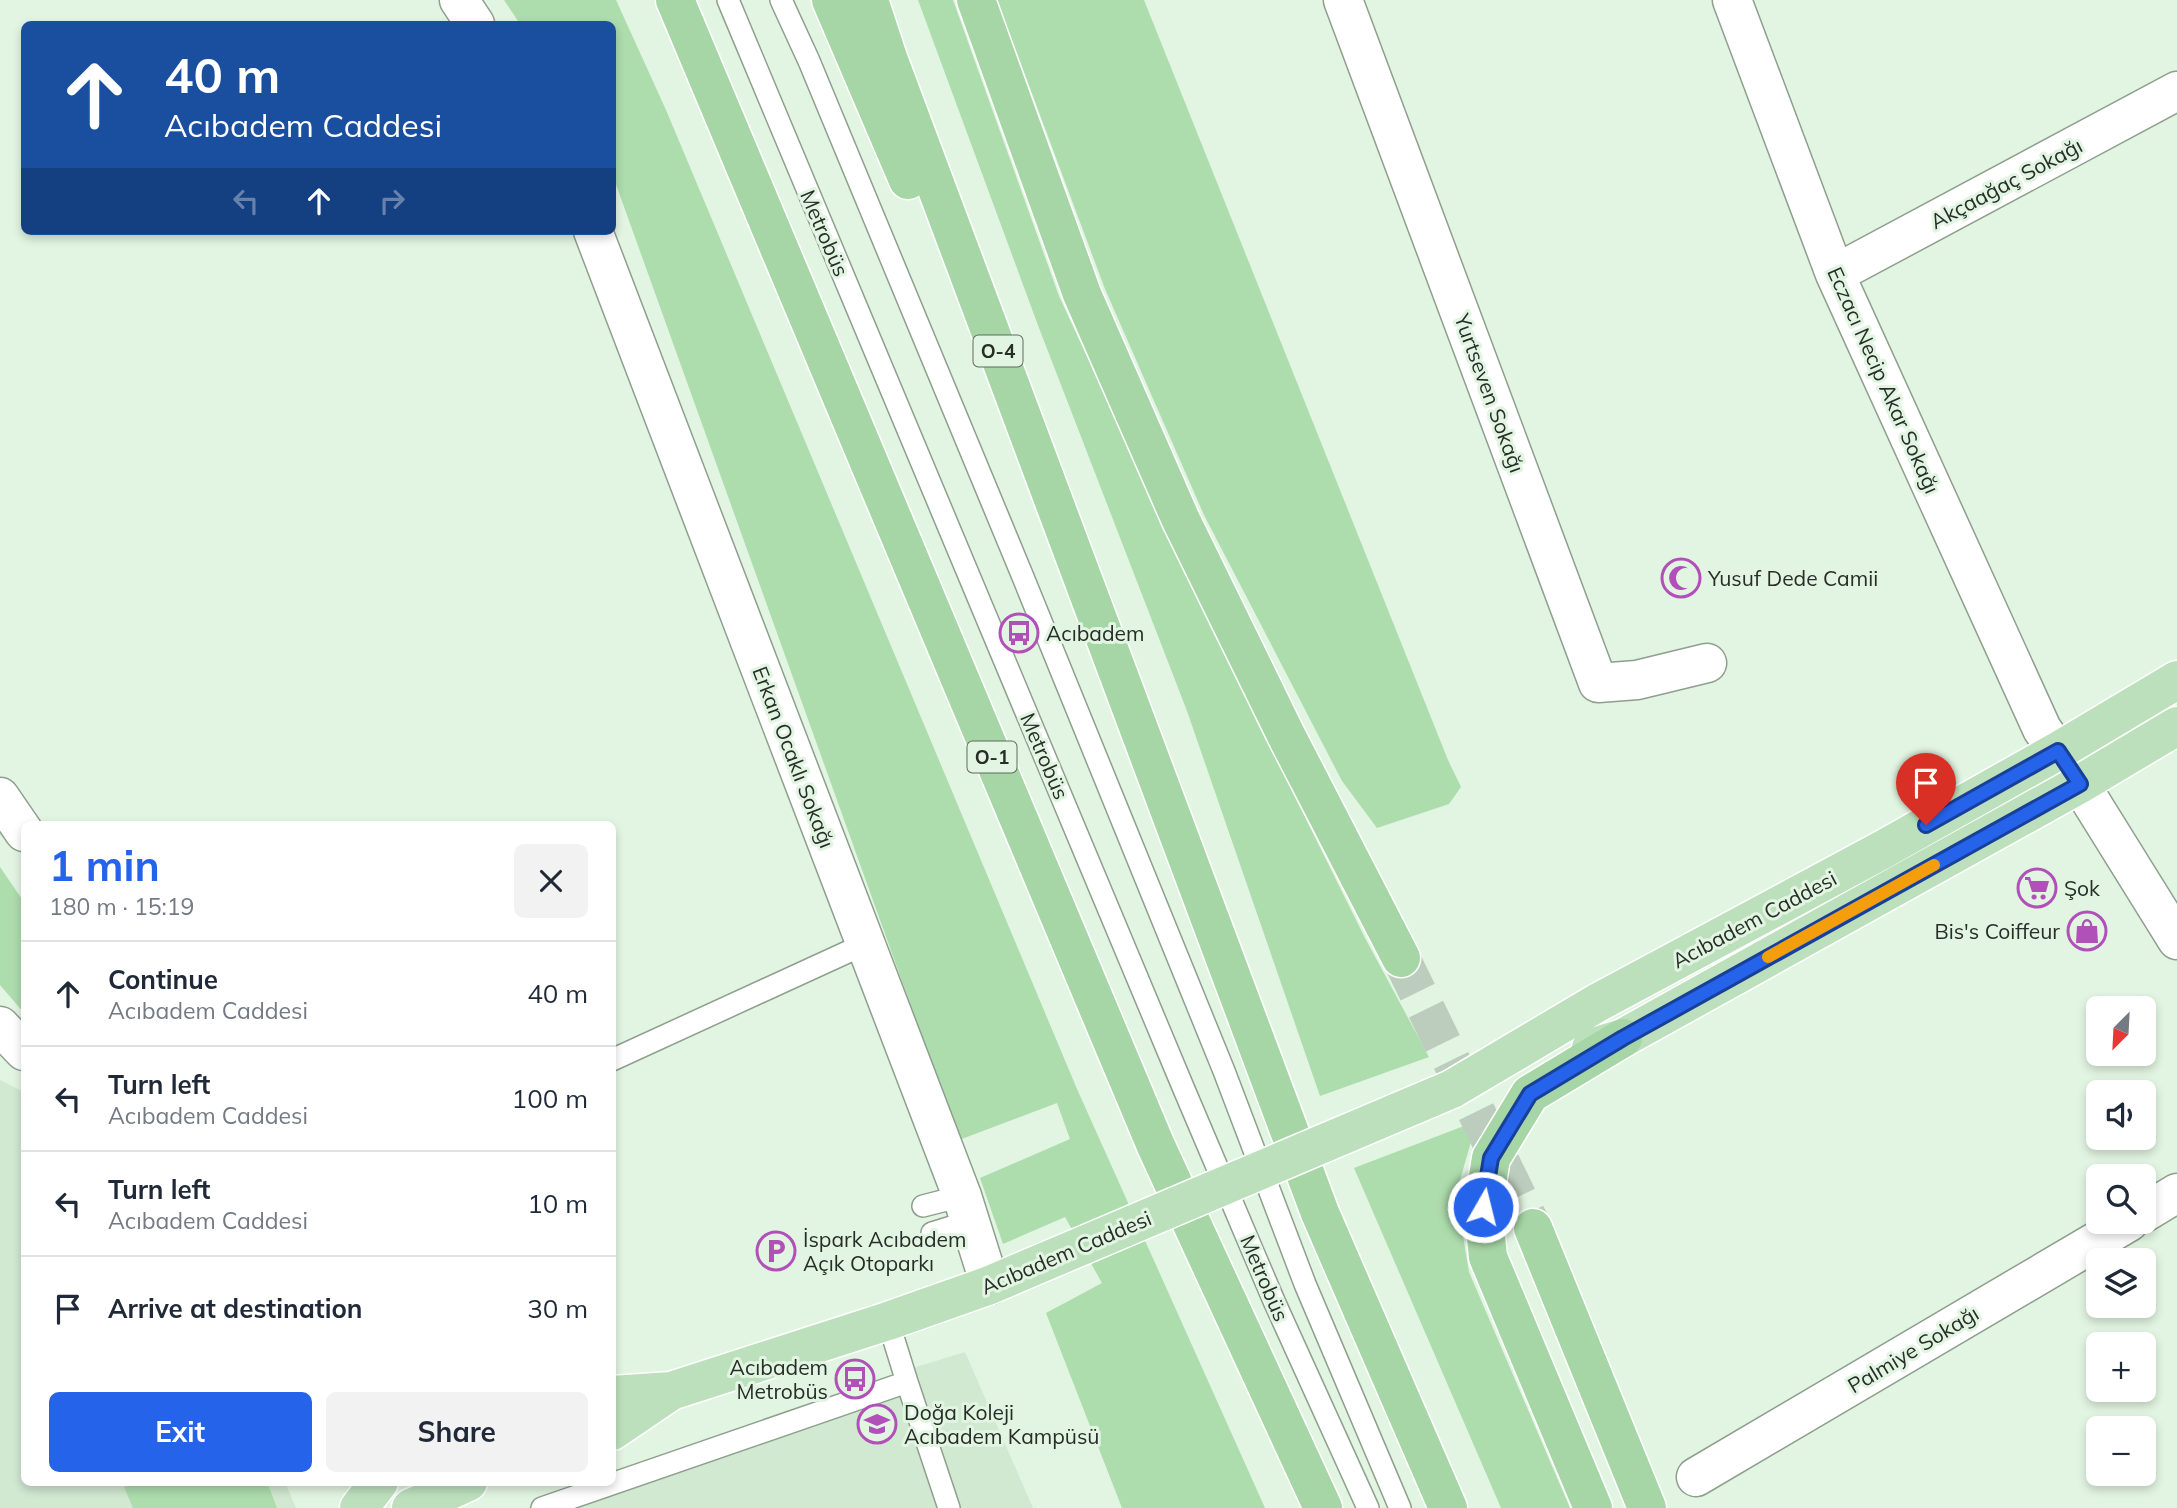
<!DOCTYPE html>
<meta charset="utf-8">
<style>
:root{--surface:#fff;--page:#f2f2f3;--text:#1f2937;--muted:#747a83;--line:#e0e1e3;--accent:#2563eb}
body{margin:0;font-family:Mulish,sans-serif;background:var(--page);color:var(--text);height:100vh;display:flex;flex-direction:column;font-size:26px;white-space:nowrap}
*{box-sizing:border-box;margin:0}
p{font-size:23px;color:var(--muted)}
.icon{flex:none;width:38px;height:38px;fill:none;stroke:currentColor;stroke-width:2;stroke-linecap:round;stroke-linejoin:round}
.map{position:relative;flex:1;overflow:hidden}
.side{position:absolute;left:21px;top:821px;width:595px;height:665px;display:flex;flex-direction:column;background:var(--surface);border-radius:10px;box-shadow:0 4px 10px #0003}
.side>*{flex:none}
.guide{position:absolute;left:21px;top:21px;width:595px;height:214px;border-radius:10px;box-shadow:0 4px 10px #0003;background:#1a4fa0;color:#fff;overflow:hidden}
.needle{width:46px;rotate:204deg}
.buttons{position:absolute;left:2086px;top:996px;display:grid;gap:14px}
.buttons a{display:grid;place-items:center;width:70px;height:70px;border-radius:10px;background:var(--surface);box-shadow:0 4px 10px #0003;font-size:35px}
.pin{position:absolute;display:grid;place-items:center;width:60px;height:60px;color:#fff;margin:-72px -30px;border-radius:50% 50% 50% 0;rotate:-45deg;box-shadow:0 0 7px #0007}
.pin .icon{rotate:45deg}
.me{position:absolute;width:77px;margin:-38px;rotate:8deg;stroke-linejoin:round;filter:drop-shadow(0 0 5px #0008)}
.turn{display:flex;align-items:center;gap:24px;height:147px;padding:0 28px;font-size:32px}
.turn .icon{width:91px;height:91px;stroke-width:2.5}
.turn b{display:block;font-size:49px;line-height:60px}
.lanes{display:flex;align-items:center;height:66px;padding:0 28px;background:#0003;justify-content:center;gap:35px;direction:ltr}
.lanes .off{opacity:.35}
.round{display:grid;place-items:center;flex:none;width:74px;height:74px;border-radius:10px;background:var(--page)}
.summary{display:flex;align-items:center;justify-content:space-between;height:119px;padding:0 28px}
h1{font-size:42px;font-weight:700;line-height:52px;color:var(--accent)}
.primary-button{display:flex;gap:14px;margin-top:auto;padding:14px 28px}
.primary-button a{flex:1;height:80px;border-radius:10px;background:var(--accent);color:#fff;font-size:28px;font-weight:700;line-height:80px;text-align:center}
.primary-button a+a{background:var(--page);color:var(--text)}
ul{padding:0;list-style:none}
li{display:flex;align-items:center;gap:21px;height:105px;padding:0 28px;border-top:2px solid var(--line)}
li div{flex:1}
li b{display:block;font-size:26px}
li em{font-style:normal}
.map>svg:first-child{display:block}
.built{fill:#d1e8d1}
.green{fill:#addcad}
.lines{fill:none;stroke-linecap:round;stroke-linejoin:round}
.trunk-tunnel{stroke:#bdcdbd;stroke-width:38;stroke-dasharray:38 19;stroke-linecap:butt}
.service-casing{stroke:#8e9f8e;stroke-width:24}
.minor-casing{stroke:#8e9f8e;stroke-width:41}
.tertiary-casing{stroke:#8e9f8e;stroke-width:41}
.primary-casing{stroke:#fff;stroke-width:41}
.trunk-casing{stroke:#fff;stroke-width:41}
.service{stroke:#fff;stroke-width:21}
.minor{stroke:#fff;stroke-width:38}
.tertiary{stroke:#fff;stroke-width:38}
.primary{stroke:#bce0bc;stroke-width:38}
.trunk{stroke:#a6d6a6;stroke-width:38}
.primary-bridge-casing{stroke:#fff;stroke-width:41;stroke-linecap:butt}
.primary-bridge{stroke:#bce0bc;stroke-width:38}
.route-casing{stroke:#184099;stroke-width:18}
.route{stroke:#2563eb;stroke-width:12}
.slow{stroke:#f59e0b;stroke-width:12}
.labels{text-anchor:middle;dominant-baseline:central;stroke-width:6;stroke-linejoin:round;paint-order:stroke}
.shield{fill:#e2f5e2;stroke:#5f6a5f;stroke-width:2}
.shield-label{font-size:19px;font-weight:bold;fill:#272e27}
.street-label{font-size:21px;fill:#272e27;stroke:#e2f5e2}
.poi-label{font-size:21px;fill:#272e27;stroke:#e2f5e2;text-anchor:start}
</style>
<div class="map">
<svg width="2177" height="1508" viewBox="0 0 2177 1508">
<rect width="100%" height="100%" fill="#e2f5e2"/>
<path class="built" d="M0 1080 24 1092V1482H285L296 1508H0Z
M965 1352 1033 1508H527L903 1371Z"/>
<path class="green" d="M504 0H616L666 110 1077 1089 1265 1508H1122L1046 1313 1102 1283 1065 1217 1003 1244 980 1178 1070 1139 1057 1103 959 1140 613 176 612 24H520Z
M918 0H953L1059 296 1234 674 1364 936 1429 1057 1320 1096 1187 711 1039 328Z
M997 0H1144L1448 760 1461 787 1449 804 1377 828 1342 781 1204 515 1105 289Z
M0 867 24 902V1013L0 985Z
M1477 1121 1456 1194 1469 1272 1570 1508H1501L1354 1168Z
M133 1482H267L277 1508H133L124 1487Z"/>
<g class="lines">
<path class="trunk-tunnel" d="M1401 958 1533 1228"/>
<defs>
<path id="service" d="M728 0 1183 1087 1274 1301 1368 1508
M781 0 809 61 1023 577 1224 1071 1305 1284 1400 1508
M612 1060 865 944
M923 1206 962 1196
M932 1233 971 1221
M888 1321 907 1382
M542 1508 907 1382 949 1508"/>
<path id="minor" d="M459 0 475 24
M1343 0 1598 683 1637 680 1707 663
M1732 0 1835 274 2042 729 2080 784 2177 940
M593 231 962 1196 990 1285
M1835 274 2177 91
M0 1026 24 1051
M2144 1213 2177 1193
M1696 1477 2129 1222"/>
<path id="tertiary" d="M0 797 24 832"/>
<path id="primary" d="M1591 1048 1623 1038 2080 784 2177 726
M1452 1089 1597 1003 1882 850 2058 751 2177 680
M612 1395 671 1391 888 1321 990 1285 1032 1267
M612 1431 671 1391
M359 1508 379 1482
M411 1508 468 1482"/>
<path id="trunk" d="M675 0 1156 1146 1323 1508
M831 0 908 180
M869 0 888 58 1320 1213 1448 1508
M976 0 1082 294 1180 518 1286 735 1401 958
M1533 1228 1647 1508
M1593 1508 1488 1257 1483 1207 1491 1158 1530 1094 1623 1038"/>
</defs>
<use href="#service" class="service-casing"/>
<use href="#minor" class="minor-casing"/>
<use href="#tertiary" class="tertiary-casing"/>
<use href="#primary" class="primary-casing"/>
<use href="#trunk" class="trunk-casing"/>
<use href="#service" class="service"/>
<use href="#minor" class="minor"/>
<use href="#tertiary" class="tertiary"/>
<use href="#primary" class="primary"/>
<use href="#trunk" class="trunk"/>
<defs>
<path id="primary-bridge" d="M1032 1267 1452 1089"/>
</defs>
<use href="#primary-bridge" class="primary-bridge-casing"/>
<use href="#primary-bridge" class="primary-bridge"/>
</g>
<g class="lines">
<defs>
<path id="route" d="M1483 1207 1491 1158 1530 1094 1623 1038 2080 784 2058 751 1926 825"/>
</defs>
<use href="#route" class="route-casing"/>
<use href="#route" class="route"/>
<path class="slow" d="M1768 957 1934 865"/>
</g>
<defs>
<symbol id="mosque-ring" viewBox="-11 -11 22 22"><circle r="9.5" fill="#e2f5e2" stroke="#b150b8" stroke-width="1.5"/><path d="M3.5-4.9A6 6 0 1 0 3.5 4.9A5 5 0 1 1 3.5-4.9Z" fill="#b150b8"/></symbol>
<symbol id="bus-ring" viewBox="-11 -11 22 22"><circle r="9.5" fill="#e2f5e2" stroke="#b150b8" stroke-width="1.5"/><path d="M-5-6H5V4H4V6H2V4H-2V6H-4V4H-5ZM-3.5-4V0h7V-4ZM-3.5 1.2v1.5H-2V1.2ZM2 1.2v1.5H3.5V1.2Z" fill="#b150b8"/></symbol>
<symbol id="supermarket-ring" viewBox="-11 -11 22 22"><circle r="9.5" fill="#e2f5e2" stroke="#b150b8" stroke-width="1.5"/><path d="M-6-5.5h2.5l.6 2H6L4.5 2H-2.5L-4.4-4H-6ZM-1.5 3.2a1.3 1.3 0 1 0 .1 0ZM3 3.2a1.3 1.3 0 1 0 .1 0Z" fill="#b150b8"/></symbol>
<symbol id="shop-ring" viewBox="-11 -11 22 22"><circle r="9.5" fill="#e2f5e2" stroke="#b150b8" stroke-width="1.5"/><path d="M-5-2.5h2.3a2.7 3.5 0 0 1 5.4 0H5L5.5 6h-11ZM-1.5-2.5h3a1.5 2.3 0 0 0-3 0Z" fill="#b150b8"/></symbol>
<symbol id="parking-ring" viewBox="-11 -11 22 22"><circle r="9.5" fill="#e2f5e2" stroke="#b150b8" stroke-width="1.5"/><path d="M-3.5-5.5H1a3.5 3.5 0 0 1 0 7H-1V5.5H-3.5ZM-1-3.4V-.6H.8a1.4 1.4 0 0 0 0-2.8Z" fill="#b150b8"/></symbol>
<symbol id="school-ring" viewBox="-11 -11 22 22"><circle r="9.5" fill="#e2f5e2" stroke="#b150b8" stroke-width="1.5"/><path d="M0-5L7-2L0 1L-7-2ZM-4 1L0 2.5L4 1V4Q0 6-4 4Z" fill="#b150b8"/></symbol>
</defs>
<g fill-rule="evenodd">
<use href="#mosque-ring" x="1659" y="556" width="44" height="44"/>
<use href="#bus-ring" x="997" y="611" width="44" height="44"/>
<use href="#supermarket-ring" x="2015" y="866" width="44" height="44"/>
<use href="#shop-ring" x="2065" y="909" width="44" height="44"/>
<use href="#parking-ring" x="754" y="1229" width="44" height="44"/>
<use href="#bus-ring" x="833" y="1357" width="44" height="44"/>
<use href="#school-ring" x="855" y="1402" width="44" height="44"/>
</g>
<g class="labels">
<g class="shield">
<rect x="973.5" y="335.5" width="49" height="31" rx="5"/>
<rect x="967.5" y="741.5" width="49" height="31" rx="5"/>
</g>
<g class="shield-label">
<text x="998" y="351">O-4</text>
<text x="992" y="757">O-1</text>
</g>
<g class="street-label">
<text transform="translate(2006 183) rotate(-28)">Akçaağaç Sokağı</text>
<text transform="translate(825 233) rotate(67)">Metrobüs</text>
<text transform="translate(1884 380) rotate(66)">Eczacı Necip Akar Sokağı</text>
<text transform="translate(1490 393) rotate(70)">Yurtseven Sokağı</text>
<text transform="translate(1045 756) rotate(67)">Metrobüs</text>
<text transform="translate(794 757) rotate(69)">Erkan Ocaklı Sokağı</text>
<text transform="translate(1754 919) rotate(-28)">Acıbadem Caddesi</text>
<text transform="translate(1066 1252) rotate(-23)">Acıbadem Caddesi</text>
<text transform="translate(1265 1278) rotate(67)">Metrobüs</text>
<text transform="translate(1913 1349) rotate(-31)">Palmiye Sokağı</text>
</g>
<g class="poi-label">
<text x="1708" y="578">Yusuf Dede Camii</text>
<text x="1046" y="633">Acıbadem</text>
<text x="2064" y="888">Şok</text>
<text x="2060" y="931" text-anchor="end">Bis's Coiffeur</text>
<text x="803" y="1239">İspark Acıbadem<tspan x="803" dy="24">Açık Otoparkı</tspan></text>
<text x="828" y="1367" text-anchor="end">Acıbadem<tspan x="828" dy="24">Metrobüs</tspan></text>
<text x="904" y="1412">Doğa Koleji<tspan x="904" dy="24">Acıbadem Kampüsü</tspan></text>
</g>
</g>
</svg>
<div class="buttons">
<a><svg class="needle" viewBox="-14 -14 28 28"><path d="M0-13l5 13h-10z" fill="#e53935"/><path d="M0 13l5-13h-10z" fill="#747a83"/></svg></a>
<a><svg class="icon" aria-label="sound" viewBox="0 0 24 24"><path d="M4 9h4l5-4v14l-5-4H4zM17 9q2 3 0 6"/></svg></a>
<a><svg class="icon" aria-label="search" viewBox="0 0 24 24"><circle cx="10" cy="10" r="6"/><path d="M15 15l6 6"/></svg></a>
<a><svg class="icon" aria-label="layers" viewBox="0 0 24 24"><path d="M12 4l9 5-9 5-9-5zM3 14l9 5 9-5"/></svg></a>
<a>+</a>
<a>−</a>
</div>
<div class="pin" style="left:1926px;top:825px;background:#d93025"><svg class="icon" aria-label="arrive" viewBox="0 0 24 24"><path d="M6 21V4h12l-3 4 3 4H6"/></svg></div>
<svg class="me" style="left:1483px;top:1207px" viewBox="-20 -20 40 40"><circle r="17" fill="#2563eb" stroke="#fff" stroke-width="3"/><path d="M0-11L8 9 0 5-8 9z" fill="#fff"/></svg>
<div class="guide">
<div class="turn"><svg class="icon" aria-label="ahead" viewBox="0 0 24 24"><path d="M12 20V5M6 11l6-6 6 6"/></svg><div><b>40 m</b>Acıbadem Caddesi</div></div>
<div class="lanes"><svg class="icon off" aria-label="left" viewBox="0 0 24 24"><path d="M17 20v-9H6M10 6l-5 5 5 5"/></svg><svg class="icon" aria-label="ahead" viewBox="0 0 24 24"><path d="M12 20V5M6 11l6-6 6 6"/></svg><svg class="icon off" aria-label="right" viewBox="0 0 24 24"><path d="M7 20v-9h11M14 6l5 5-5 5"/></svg></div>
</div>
<section class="side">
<div class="summary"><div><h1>1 min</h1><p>180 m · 15:19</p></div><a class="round"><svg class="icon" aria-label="close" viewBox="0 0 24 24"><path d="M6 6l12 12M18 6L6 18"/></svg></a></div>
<ul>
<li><svg class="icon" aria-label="ahead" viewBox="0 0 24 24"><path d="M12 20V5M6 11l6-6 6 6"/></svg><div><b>Continue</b><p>Acıbadem Caddesi</p></div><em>40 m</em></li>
<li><svg class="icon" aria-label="left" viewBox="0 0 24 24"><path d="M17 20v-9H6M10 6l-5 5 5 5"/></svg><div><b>Turn left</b><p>Acıbadem Caddesi</p></div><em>100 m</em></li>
<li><svg class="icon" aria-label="left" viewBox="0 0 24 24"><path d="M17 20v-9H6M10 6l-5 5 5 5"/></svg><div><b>Turn left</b><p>Acıbadem Caddesi</p></div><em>10 m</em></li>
<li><svg class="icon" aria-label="arrive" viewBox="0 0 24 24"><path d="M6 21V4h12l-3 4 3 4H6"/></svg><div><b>Arrive at destination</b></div><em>30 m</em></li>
</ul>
<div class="primary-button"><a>Exit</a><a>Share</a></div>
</section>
</div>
